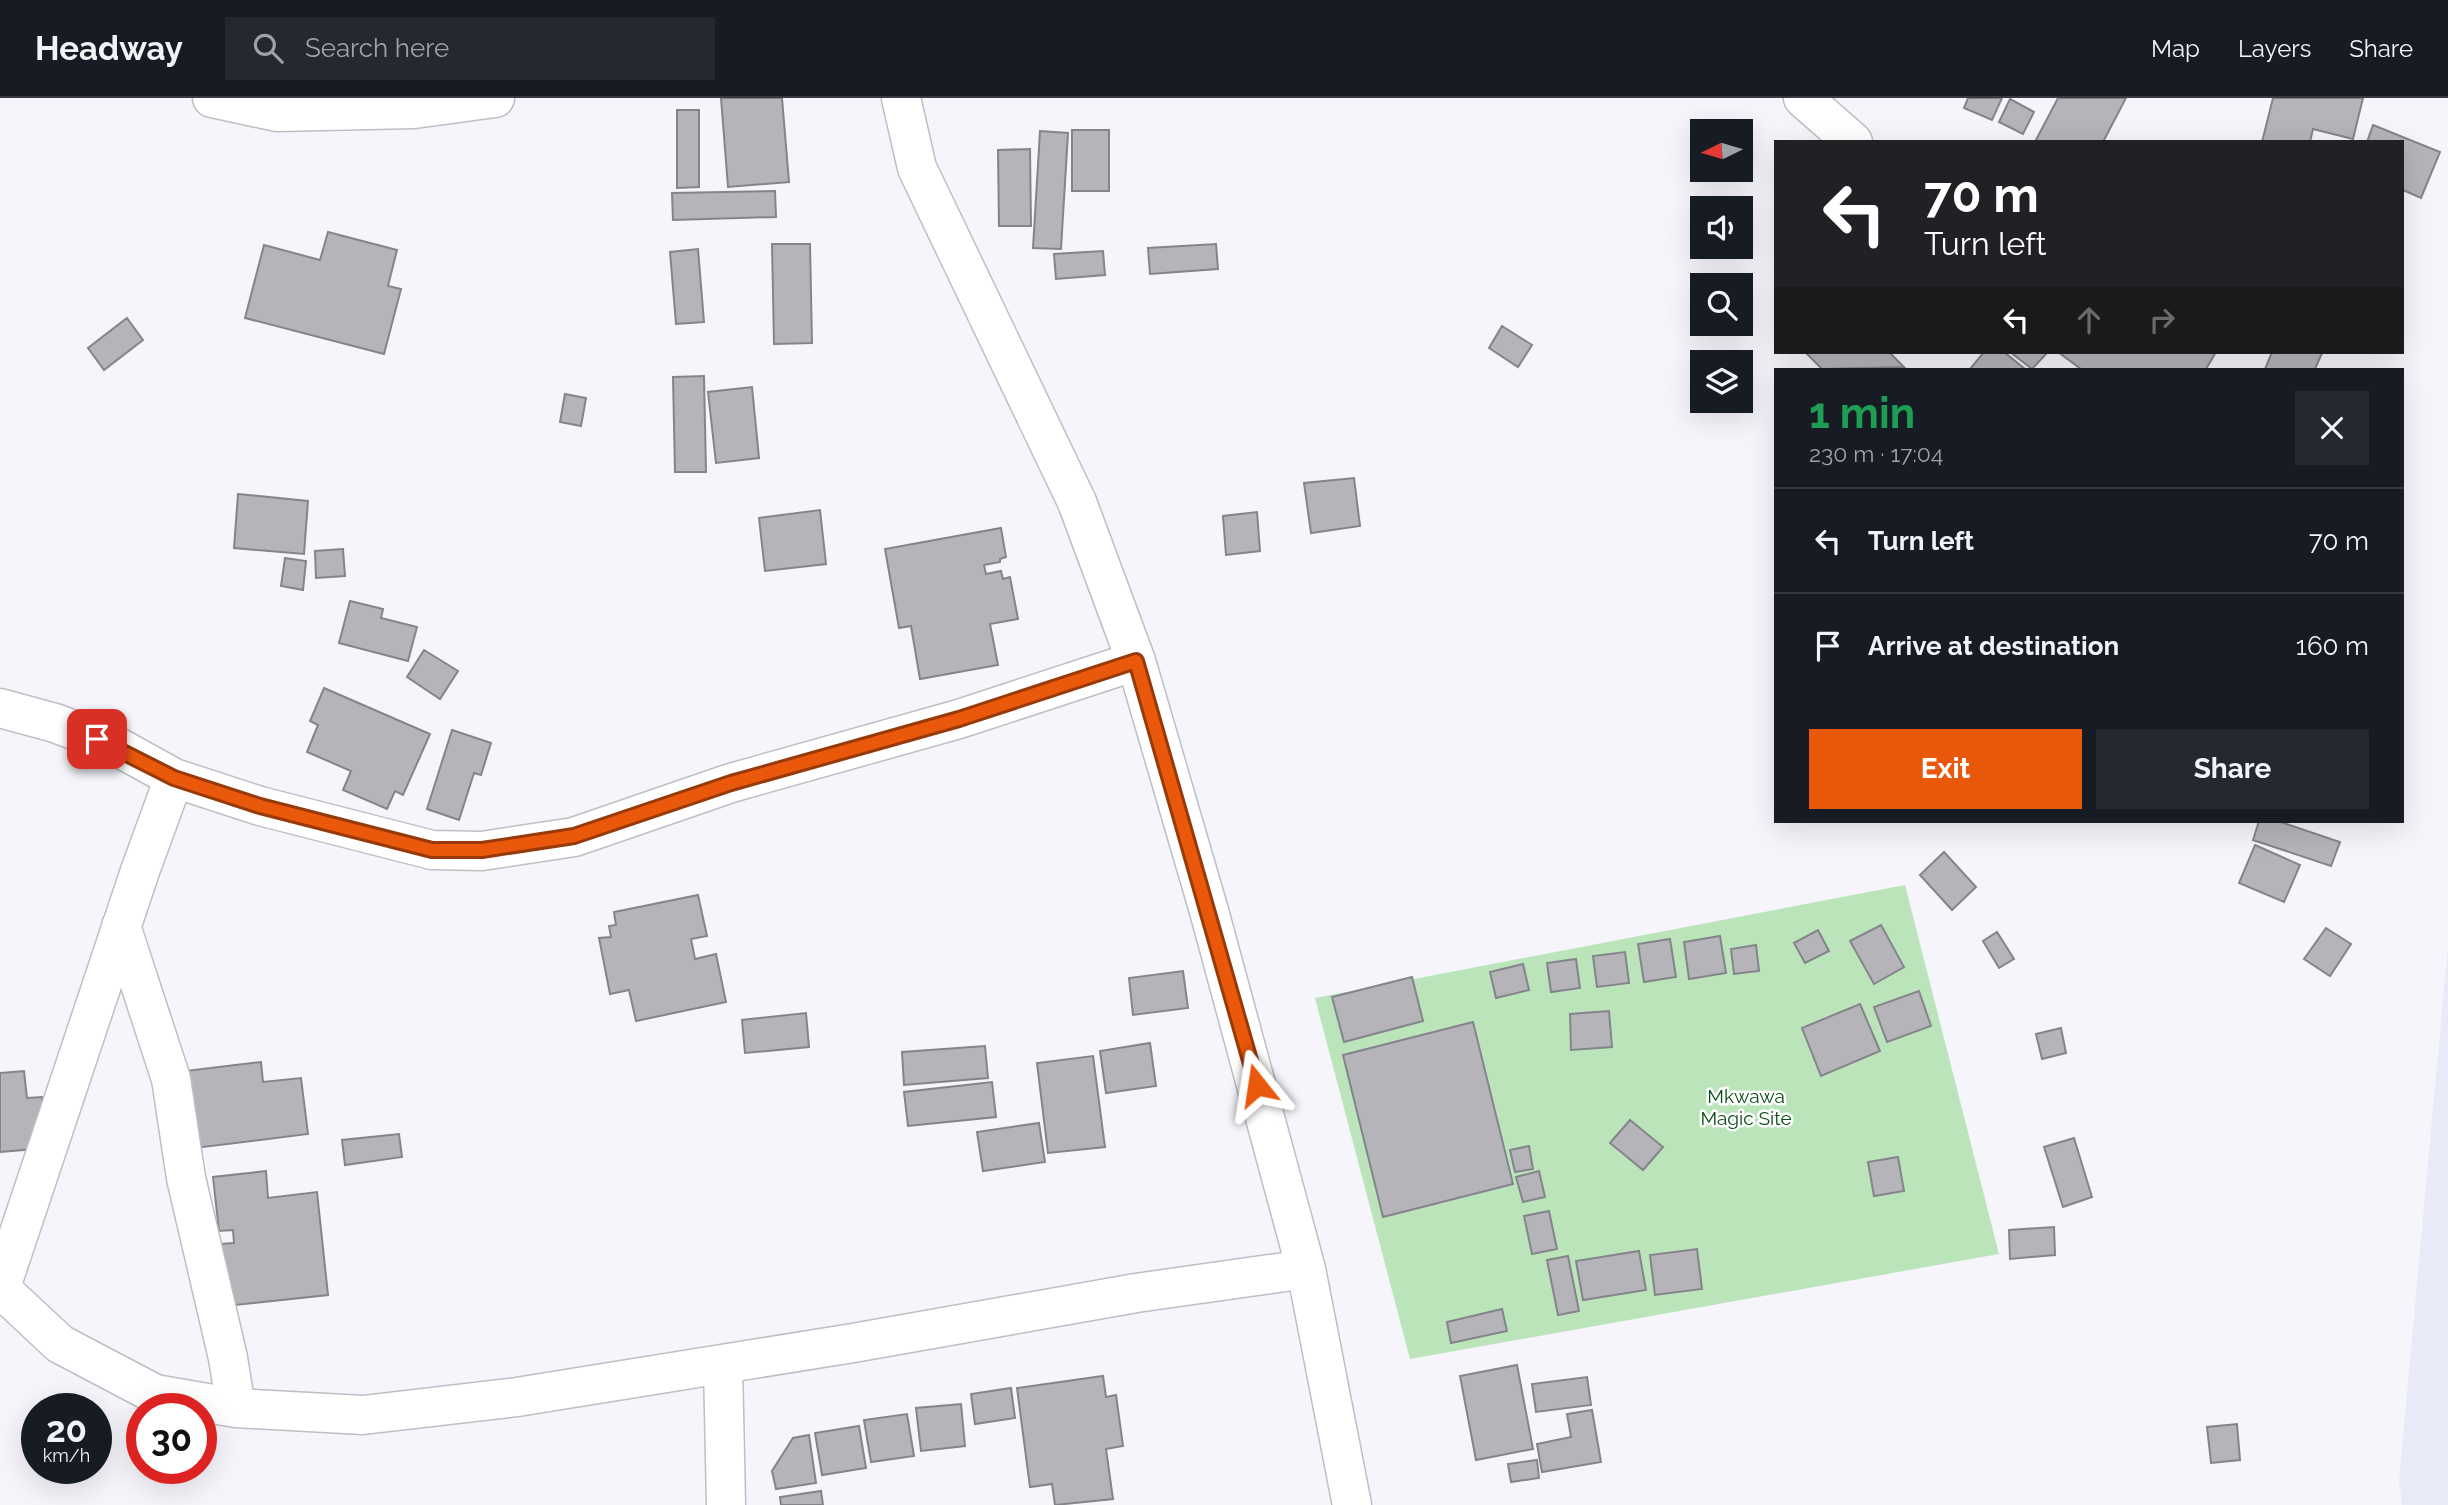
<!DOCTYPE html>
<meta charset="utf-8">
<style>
:root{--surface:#171b24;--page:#242831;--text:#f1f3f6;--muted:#9ea1a6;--line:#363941;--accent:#ea580c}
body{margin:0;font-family:Raleway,sans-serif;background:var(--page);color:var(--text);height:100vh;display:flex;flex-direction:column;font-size:26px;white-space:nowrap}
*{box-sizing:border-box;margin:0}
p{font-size:23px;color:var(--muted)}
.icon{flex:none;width:38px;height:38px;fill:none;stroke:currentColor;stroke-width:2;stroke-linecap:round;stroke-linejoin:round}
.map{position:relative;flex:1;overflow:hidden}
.panel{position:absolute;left:1774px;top:270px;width:630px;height:455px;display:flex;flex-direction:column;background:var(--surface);border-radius:0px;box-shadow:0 7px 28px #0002}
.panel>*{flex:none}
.banner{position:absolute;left:1774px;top:42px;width:630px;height:214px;border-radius:0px;box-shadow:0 7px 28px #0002;background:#202124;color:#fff;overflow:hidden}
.needle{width:46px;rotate:265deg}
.buttons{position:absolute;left:1690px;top:21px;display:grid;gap:14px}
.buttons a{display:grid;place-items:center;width:63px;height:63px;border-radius:0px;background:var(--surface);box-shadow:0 7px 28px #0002;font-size:35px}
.speed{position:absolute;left:21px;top:1295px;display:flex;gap:14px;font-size:35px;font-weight:700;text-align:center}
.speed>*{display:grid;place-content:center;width:91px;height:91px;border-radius:50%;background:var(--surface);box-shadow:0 7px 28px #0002;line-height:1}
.speed small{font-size:18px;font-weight:400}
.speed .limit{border:10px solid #d22;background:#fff;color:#111}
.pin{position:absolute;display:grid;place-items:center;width:60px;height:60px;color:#fff;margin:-30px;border-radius:14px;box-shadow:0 4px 10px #0006}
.me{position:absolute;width:77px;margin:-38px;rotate:345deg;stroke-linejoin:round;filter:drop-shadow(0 0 5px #0008)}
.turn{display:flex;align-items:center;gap:24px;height:147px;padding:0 35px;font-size:32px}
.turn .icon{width:91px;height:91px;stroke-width:2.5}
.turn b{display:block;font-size:49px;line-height:60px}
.lanes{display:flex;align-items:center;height:66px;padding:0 35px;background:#0003;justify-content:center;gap:35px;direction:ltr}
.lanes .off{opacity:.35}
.round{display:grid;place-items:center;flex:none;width:74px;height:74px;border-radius:0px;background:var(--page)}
.headline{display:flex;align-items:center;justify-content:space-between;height:119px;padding:0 35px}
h1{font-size:42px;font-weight:700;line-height:52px;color:#1e9e55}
.cta{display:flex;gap:14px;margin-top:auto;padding:14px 35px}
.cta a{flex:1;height:80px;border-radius:0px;background:var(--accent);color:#fff;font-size:28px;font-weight:700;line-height:80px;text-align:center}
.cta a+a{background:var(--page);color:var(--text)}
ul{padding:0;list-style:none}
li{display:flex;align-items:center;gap:21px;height:105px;padding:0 35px;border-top:2px solid var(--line)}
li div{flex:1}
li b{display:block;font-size:26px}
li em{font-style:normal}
header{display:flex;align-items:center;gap:42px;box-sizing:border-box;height:98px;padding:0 35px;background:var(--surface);border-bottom:2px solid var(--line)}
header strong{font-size:33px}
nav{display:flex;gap:38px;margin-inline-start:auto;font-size:24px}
.search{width:490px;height:63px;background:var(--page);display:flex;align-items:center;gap:18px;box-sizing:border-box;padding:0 24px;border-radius:0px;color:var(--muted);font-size:26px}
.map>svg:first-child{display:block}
.built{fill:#e8eaf7}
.green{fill:#bce4bb}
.building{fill:#b4b4b9;stroke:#84858a;stroke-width:2}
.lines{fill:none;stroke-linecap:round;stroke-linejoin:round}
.street-casing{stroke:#bebfc4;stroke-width:41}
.street{stroke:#fff;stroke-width:38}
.route-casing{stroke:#983908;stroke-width:18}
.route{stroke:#ea580c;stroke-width:12}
.labels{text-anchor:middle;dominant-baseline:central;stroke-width:5;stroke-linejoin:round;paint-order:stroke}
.park-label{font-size:19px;fill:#0a4d12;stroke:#fff}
</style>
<header>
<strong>Headway</strong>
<div class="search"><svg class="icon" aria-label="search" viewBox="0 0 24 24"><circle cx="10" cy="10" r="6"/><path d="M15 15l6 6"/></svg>Search here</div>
<nav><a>Map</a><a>Layers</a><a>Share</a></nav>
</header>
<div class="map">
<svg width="2448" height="1407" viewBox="0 0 2448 1407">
<rect width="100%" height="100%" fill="#f5f5fb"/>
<path class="built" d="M2448 847V1407H2402L2399 1383Z"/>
<path class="green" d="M1905 787 1999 1156 1410 1261 1315 900Z"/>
<path class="building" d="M721 0H782L789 84 728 89Z
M1968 0H2002L1992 22 1964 10Z
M2058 0H2126L2103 44H2039L2036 42Z
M2273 0H2363L2353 41 2313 31 2310 44H2262Z
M2010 1 2034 14 2023 36 1999 24Z
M677 12H699V89L677 90Z
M2373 27 2440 54 2421 100 2403 92V44H2367Z
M1072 32H1109V93H1072Z
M1040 33 1068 35 1061 151 1033 150Z
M1030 51 1031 128H999L998 52Z
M775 93 776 119 673 122 672 95Z
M328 134 397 152 388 188 401 191 384 256 245 220 264 147 320 162Z
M772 146H810L812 245 774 246Z
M1216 146 1218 171 1150 176 1148 150Z
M698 151 704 224 676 226 670 154Z
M1103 153 1105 177 1056 181 1054 156Z
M127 220 143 242 104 272 88 250Z
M1502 228 1532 247 1518 269 1489 250Z
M1805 254H1889L1904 269 1822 271Z
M1984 254H2004L2025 271H1970Z
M2010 254H2045L2047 255 2032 271Z
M2058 254H2216L2206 271H2081Z
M2272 254H2319L2322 255 2315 271H2265Z
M704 278 706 374H675L673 279Z
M752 289 759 360 716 365 708 294Z
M565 296 586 300 581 328 560 324Z
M1354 380 1360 428 1311 435 1304 385Z
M238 396 308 403 304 456 234 450Z
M820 412 826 466 765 473 759 420Z
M1257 414 1260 453 1226 457 1223 418Z
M1001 430 1006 459 1000 461V464L984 467 986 476 1001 473 1003 481 1010 479 1018 521 990 526 998 567 920 581 911 528 899 530 885 451Z
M343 451 345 478 316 480 315 453Z
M285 460 306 463 303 492 281 488Z
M350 503 383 511 381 520 417 529 408 563 339 545Z
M424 552 458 573 440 601 407 579Z
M324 590 430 636 403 697 395 693 387 711 343 692 351 673 307 654 318 627 310 623Z
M452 632 491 645 481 677 474 675 459 722 427 711Z
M2259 723H2278L2340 744 2331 768 2253 742Z
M2255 747 2300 767 2284 804 2239 785Z
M1944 754 1976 789 1952 812 1920 777Z
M698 797 707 838 691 841 695 861 716 856 726 904 636 923 629 892 610 896 599 840 611 839 609 828 616 827 614 814Z
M1881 827 1904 869 1874 886 1850 843Z
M2326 830 2351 846 2330 878 2304 861Z
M1818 832 1829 853 1805 865 1794 845Z
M1997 834 2014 861 1999 870 1983 843Z
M1720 838 1726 875 1689 881 1684 844Z
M1670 841 1676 879 1644 884 1638 846Z
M1756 847 1759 873 1734 876 1731 851Z
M1625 854 1629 885 1597 889 1593 858Z
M1576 861 1580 890 1551 894 1547 865Z
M1523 866 1529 892 1496 900 1490 874Z
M1183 873 1188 910 1133 917 1129 880Z
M1412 879 1423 923 1344 944 1332 899Z
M1919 893 1931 928 1887 944 1874 909Z
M1860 906 1880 953 1821 978 1802 930Z
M1609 913 1612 949 1571 952 1570 916Z
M806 915 809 949 745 955 742 922Z
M1473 924 1513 1086 1383 1119 1343 957Z
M2061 930 2066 955 2042 961 2036 936Z
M1150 945 1156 988 1106 995 1100 953Z
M985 948 988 980 904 987 902 954Z
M1093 958 1105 1049 1048 1055 1037 965Z
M261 964 263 984 301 980 308 1036 195 1050 185 973Z
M24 973 27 1000 42 999 47 1050 0 1054V975Z
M992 984 996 1019 908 1028 904 994Z
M1630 1022 1663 1049 1643 1072 1610 1045Z
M1039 1025 1045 1064 983 1073 977 1034Z
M399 1036 402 1059 345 1067 342 1042Z
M2074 1040 2092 1099 2063 1109 2044 1049Z
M1529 1048 1533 1071 1515 1074 1510 1052Z
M1898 1059 1904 1093 1874 1098 1868 1064Z
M266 1073 268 1100 317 1094 328 1197 226 1208 220 1146 234 1145 233 1132 219 1133 213 1079Z
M1539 1073 1545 1099 1523 1104 1516 1079Z
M1549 1113 1557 1151 1532 1156 1524 1118Z
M2054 1129 2055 1157 2010 1161 2009 1132Z
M1697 1151 1702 1191 1655 1197 1650 1157Z
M1639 1153 1646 1192 1583 1202 1576 1163Z
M1568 1158 1579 1213 1558 1217 1547 1162Z
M1502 1211 1507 1233 1451 1245 1447 1224Z
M1517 1267 1533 1351 1476 1362 1460 1278Z
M1103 1278 1106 1299 1116 1297 1123 1348 1106 1351 1113 1401 1055 1407 1052 1386 1030 1389 1017 1290Z
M1587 1279 1591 1307 1536 1314 1532 1286Z
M1011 1290 1015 1320 975 1326 971 1296Z
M961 1306 965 1348 921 1353 916 1310Z
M1592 1312 1601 1364 1542 1374 1537 1346 1571 1339 1567 1316Z
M907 1316 914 1358 871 1364 864 1322Z
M2237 1326 2240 1362 2211 1365 2207 1329Z
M859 1328 866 1370 822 1377 815 1335Z
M809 1337 816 1385 776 1391 772 1373 793 1340Z
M1537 1362 1539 1380 1511 1384 1508 1366Z
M821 1393 823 1407H781L780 1399Z"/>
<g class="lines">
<defs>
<path id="street" d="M212 0 277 14 414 11 495 0
M901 0 917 70 1077 404 1136 563 1209 813 1306 1171 1352 1407
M1803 0 1853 44
M0 610 55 625 118 649 174 680 260 708 432 752 482 753 574 739 731 685 959 621 1136 563
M121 828 171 981 186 1080 228 1260 236 1310
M1 1191 60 1246 155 1296 236 1310 363 1317 517 1299 853 1245 1136 1195 1306 1171
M0 1192 140 773 174 680
M723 1266 726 1407"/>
</defs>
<use href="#street" class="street-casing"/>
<use href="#street" class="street"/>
</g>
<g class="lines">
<defs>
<path id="route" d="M97 641 174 680 260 708 432 752H482L574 738 731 685 959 621 1136 563 1257 987"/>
</defs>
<use href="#route" class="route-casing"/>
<use href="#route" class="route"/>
</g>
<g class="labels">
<g class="park-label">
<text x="1746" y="998">Mkwawa<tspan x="1746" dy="22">Magic Site</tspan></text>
</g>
</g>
</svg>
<div class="buttons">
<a><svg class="needle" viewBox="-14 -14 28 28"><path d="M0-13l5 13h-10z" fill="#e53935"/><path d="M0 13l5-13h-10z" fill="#9ea1a6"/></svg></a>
<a><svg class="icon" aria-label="sound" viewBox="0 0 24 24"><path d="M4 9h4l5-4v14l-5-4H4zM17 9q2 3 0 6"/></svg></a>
<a><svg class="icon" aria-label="search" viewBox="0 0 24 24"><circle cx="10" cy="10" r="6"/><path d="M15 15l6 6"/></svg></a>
<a><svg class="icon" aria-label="layers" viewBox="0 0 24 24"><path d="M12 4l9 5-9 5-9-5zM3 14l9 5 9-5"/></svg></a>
</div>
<div class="speed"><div>20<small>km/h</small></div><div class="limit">30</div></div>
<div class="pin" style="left:97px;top:641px;background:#d93025"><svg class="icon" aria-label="arrive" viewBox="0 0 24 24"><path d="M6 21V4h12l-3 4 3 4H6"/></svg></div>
<svg class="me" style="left:1257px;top:987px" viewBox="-20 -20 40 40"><path d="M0-17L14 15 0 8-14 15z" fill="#ea580c" stroke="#fff" stroke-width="4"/></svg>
<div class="banner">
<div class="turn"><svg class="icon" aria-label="left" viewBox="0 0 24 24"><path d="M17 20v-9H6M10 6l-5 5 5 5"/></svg><div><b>70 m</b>Turn left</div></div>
<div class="lanes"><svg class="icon" aria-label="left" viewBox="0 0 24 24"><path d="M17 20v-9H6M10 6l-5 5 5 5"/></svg><svg class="icon off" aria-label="ahead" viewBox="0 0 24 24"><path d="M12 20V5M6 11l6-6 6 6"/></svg><svg class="icon off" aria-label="right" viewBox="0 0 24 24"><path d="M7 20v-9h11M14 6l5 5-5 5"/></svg></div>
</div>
<section class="panel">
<div class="headline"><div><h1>1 min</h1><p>230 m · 17:04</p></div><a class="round"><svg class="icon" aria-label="close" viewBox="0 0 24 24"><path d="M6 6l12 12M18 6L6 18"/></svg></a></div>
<ul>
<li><svg class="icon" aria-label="left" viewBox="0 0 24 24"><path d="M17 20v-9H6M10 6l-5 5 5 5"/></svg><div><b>Turn left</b></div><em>70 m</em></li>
<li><svg class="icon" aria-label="arrive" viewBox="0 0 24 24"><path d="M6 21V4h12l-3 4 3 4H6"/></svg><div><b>Arrive at destination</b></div><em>160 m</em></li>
</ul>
<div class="cta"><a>Exit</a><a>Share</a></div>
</section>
</div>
